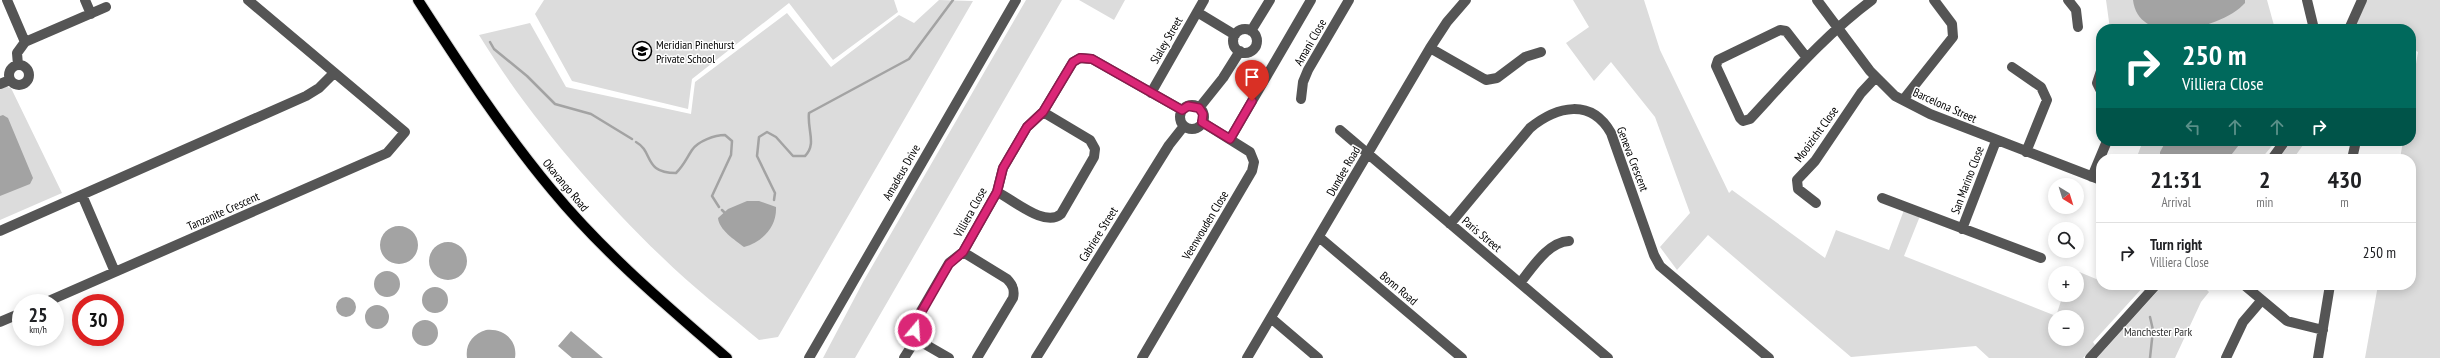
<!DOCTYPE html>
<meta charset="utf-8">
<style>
:root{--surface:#fff;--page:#f6f6f6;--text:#202124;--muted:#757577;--line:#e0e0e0}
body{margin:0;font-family:"PT Sans Narrow",sans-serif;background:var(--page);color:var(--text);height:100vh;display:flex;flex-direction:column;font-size:15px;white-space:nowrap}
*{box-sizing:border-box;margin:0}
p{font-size:13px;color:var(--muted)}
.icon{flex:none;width:22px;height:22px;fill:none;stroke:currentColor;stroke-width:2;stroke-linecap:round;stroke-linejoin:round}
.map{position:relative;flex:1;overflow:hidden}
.sheet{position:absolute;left:2096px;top:154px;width:320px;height:136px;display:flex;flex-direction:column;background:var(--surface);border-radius:16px;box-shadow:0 2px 10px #0003}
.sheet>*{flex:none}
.top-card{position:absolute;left:2096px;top:24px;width:320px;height:122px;border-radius:16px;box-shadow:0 2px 10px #0003;background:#00695c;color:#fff;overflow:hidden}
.needle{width:26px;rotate:142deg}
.buttons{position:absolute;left:2048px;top:178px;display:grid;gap:8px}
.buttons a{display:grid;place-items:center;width:36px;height:36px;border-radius:50%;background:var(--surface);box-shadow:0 2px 10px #0003;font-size:20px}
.speed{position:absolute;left:12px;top:294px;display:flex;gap:8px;font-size:20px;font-weight:700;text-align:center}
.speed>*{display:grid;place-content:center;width:52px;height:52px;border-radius:50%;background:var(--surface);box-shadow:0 2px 10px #0003;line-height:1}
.speed small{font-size:10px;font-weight:400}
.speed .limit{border:6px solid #d22;background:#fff;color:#111}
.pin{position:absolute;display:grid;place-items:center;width:34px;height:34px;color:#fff;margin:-41px -17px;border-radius:50% 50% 50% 0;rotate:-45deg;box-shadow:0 0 4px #0007}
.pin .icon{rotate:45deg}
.me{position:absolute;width:44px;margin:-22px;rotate:18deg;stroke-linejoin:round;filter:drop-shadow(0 0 3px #0008)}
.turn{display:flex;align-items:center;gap:14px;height:84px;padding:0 20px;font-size:18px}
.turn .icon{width:52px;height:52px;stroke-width:2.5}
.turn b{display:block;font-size:28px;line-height:34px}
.lanes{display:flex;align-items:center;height:38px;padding:0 20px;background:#0003;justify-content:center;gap:20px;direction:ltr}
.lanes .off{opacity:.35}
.eta{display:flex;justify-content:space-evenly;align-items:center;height:68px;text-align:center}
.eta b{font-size:24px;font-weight:800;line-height:28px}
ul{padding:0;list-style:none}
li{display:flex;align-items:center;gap:12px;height:60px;padding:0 20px;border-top:1px solid var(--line)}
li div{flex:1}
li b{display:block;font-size:15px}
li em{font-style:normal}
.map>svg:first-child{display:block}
.green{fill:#dcdcdc;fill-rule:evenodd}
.water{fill:#a3a3a3}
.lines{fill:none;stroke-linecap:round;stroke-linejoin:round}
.stream{stroke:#a3a3a3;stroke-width:2.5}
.major-casing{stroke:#dbdbdb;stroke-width:12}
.minor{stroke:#555;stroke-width:10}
.major{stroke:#000;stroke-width:10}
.route-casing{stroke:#8e194d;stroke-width:10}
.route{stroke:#db2777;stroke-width:7}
.labels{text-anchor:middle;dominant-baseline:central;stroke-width:3;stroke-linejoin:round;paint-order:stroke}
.street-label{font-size:12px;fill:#000;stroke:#fff}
.poi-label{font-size:12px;fill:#000;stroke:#fff;text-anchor:start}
.park-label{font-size:12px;fill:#333;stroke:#fff}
</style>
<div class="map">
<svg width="2440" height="358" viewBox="0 0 2440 358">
<rect width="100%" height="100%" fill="#fff"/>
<path class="green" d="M544 0H894L898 12 833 60 789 3 692 79 688 109 572 81 535 14Z
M939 0 973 1 778 337 759 340C727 313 692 287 662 257 595 192 528 115 479 35L530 23 566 87 691 114 695 82 787 13 831 67 899 15 914 23Z
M1026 0H1062L855 358H823L863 282Z
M1079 0H1125L1114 20Z
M1573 0H1644L1660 50 1729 193 1732 190 1825 258 1836 230 1889 250 1904 210 1920 216 1904 256 2056 316 2063 295H2077V273H2071L2072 269 2101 281V285H2145L2093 342 2095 345 2083 358H1989L1976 346 1851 357 1708 235 1677 270 1660 247 1690 213 1655 117 1611 62 1594 81 1566 43 1589 27ZM2055 317H2077V339H2055Z
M2106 0H2267L2275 29H2110Z
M2367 0H2440V358H2365L2378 285H2411V159H2400L2403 141H2411V94L2418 52 2411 48V29H2376L2369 25 2366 29H2354Z
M4 86 11 88 62 193 0 220V88Z
M2143 141H2276L2261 159H2136Z
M2292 141H2306L2293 159H2278Z
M2163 285H2212L2207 290 2209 292 2201 302 2175 358H2097Z"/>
<path class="water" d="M2133 0H2245V3C2223 28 2139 50 2133 0Z
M3 115 8 118 33 178 30 184 0 196V116Z
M2166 141H2242L2228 159H2160V152Z
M747 201H759L776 207C777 227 762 242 744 247 735 240 719 230 718 218L728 209Z
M380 245a19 19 0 1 1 38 0a19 19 0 1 1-38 0Z
M429 261a19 19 0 1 1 38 0a19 19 0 1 1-38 0Z
M374 284a13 13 0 1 1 26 0a13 13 0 1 1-26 0Z
M422 300a13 13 0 1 1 26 0a13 13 0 1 1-26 0Z
M336 307a10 10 0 1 1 20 0a10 10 0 1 1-20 0Z
M365 317a12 12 0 1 1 24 0a12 12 0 1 1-24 0Z
M412 333a13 13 0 1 1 26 0a13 13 0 1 1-26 0Z
M486 330C503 328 518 340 515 358H467C465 344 473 334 486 330Z
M571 331 603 358H572L558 346Z"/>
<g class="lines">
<path class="stream" d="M2205 25 2207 29
M490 42 494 49 527 76 555 104 591 114 632 139
M636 142C654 152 643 173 676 173 684 165 686 159 692 150 698 141 715 135 725 135L732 141 731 155 712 196 719 207
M774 200 775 193 757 156 759 137 767 132 776 137 793 156H805C817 144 807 130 809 113L909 59 953 0
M722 210 726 214
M2150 358 2153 330 2150 317"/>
<defs>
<path id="major" d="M418 0C460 65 502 130 552 190 604 253 666 305 727 358"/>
</defs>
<use href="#major" class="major-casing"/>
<path class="minor" d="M7 0 25 42 17 53 18 65
M85 0 91 14
M1817 0 1870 71 1895 96 1930 114 2101 180
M2068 0 2076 10 2078 27
M2307 0 2314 29
M1197 12 1235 35
M2349 29 2362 0
M1233 41a12 12 0 1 1 24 0a12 12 0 1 1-24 0Z
M1251 31 1270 0
M25 42 106 7
M1430 48 1486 80 1497 78 1525 57 1541 52
M1807 58 1786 31 1780 30 1718 60 1716 66 1740 118 1743 121 1750 119C1789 77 1826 34 1872 0
M9 75a10 10 0 1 1 20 0a10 10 0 1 1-20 0Z
M2012 67 2041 87 2047 100 2026 152
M2101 71 2097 83 2101 91
M0 84 10 80
M1151 93 1204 0
M1301 99 1303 82 1308 70 1349 0
M1903 100 1953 37 1952 24 1934 0
M1180 117a12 12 0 1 1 24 0a12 12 0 1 1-24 0Z
M1199 108 1223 78 1240 51
M1340 130 1608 358
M1230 139 1311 0
M2272 159 2285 141
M2352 159 2356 141
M2092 177 2107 141
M997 192C1014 200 1045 228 1061 214L1094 157 1095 149 1090 140 1043 112
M82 195 115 272
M1882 198 2041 258
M1816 203 1798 189 1797 180 1815 161 1861 93 1875 78
M1450 224 1530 128C1557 106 1591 98 1611 133L1654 255 1660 266 1769 358
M1962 229 1996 141
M0 231 306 96 319 88 334 73
M1319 237 1462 358
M963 252 1007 279C1013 285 1015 290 1013 298L977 358
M1520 283C1532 268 1548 242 1569 241
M2244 285 2287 321 2323 330
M44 303 387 153 405 132 248 0
M1271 318 1318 358
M0 322 21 313
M916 339 949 358
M809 358 1016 0
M904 358 916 339 915 330 917 318 949 263 963 252 997 192 1003 168 1027 127 1043 112 1073 62 1080 58 1092 59 1182 110
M1036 358 1169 145 1184 126
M1142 358 1252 171 1254 162 1250 152 1202 122
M1247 358 1430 48 1447 22 1466 0
M2090 358 2156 285
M2226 358 2243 322 2261 301
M2318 358 2330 285"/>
<use href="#major" class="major"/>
</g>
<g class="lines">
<defs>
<path id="route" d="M915 330 918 318 942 276 949 264 963 252 997 192 1003 168 1027 127 1043 112 1073 62 1080 58 1092 59 1182 110 1188 106 1199 108 1203 114 1202 122 1230 139 1252 101"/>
</defs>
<use href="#route" class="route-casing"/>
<use href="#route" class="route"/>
</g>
<defs>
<symbol id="school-ring" viewBox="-11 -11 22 22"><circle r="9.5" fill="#fff" stroke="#000" stroke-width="1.5"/><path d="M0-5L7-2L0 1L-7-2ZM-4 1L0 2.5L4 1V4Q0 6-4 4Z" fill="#000"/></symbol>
</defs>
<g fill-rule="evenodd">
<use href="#school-ring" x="631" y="40" width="22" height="22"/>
</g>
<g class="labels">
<g class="street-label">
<text transform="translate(1166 40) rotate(-60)">Slaley Street</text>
<text transform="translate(1310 42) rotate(-60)">Amani Close</text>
<text transform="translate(1945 105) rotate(24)">Barcelona Street</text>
<text transform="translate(1816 134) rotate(-54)">Mooizicht Close</text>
<text transform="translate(1633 159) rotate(69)">Geneva Crescent</text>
<text transform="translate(1343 171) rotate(-60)">Dundee Road</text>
<text transform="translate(901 172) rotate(-60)">Amadeus Drive</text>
<text transform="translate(1967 180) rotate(-69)">San Marino Close</text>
<text transform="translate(566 185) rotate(50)">Okavango Road</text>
<text transform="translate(223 211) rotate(-24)">Tanzanite Crescent</text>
<text transform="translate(970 212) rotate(-61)">Villiera Close</text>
<text transform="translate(1205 225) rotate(-59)">Veenwouden Close</text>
<text transform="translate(1098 234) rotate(-58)">Cabriere Street</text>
<text transform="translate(1482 234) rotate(40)">Paris Street</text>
<text transform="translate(1399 288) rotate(40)">Bonn Road</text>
</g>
<g class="poi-label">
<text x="656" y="44">Meridian Pinehurst<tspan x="656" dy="14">Private School</tspan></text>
</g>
<g class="park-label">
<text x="2158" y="331">Manchester Park</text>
</g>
</g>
</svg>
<div class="buttons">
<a><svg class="needle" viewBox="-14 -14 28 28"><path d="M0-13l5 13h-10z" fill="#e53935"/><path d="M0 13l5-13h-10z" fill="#757577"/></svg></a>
<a><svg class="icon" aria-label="search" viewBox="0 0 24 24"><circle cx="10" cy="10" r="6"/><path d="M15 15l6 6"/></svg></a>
<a>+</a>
<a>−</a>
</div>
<div class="speed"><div>25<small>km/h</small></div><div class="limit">30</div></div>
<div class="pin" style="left:1252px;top:101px;background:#d93025"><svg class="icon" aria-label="arrive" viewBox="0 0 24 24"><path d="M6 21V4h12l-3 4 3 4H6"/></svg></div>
<svg class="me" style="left:915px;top:330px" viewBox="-20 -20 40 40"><circle r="17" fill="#db2777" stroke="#fff" stroke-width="3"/><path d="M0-11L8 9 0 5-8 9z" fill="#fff"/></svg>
<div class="top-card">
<div class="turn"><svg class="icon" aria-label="right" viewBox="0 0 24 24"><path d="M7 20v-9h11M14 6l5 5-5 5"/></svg><div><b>250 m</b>Villiera Close</div></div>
<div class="lanes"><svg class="icon off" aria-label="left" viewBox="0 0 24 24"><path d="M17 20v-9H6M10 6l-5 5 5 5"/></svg><svg class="icon off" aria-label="ahead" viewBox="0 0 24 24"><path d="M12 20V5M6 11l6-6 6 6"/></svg><svg class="icon off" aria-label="ahead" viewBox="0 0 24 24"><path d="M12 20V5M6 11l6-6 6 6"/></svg><svg class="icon" aria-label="right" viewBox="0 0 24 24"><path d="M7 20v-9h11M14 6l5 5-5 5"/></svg></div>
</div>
<section class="sheet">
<div class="eta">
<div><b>21:31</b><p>Arrival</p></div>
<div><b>2</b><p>min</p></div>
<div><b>430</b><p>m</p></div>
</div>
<ul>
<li><svg class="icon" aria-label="right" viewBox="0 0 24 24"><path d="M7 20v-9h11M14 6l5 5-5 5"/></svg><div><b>Turn right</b><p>Villiera Close</p></div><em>250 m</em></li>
</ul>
</section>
</div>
